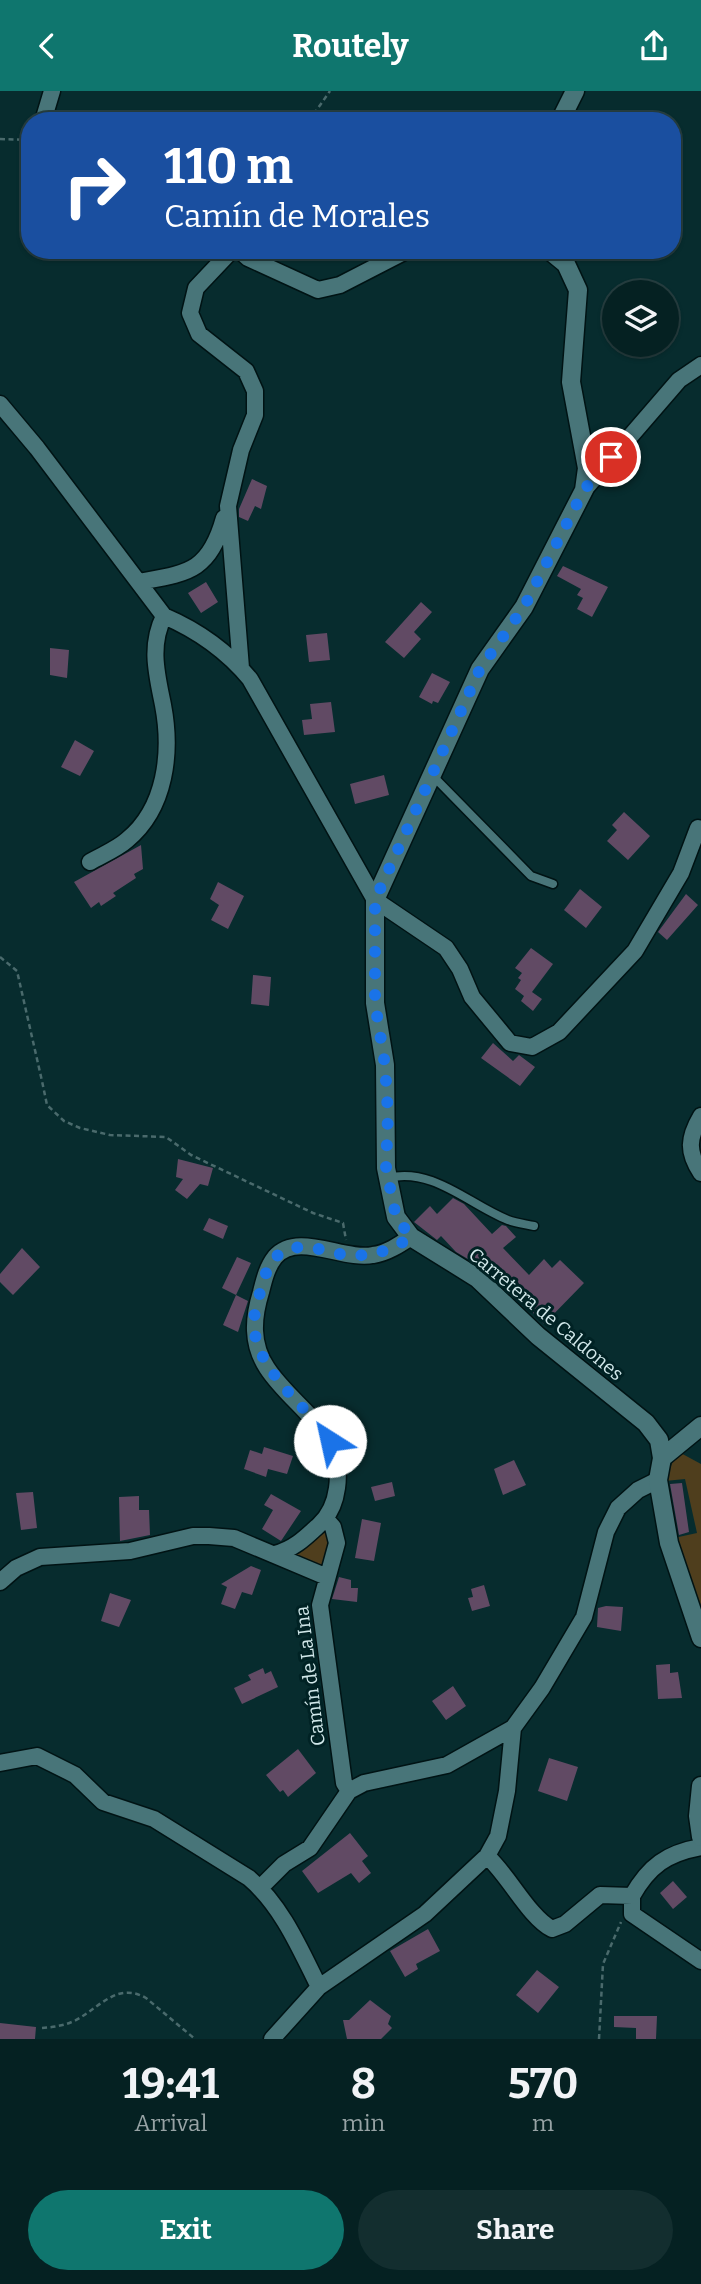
<!DOCTYPE html>
<meta charset="utf-8">
<style>
:root{--surface:#052122;--page:#132e2f;--text:#f1f3f6;--muted:#97a3a5;--line:#263e40;--accent:#0f766e}
body{margin:0;font-family:Bitter,serif;background:var(--page);color:var(--text);height:100vh;display:flex;flex-direction:column;font-size:26px;white-space:nowrap}
*{box-sizing:border-box;margin:0}
p{font-size:23px;color:var(--muted)}
.icon{flex:none;width:38px;height:38px;fill:none;stroke:currentColor;stroke-width:2;stroke-linecap:round;stroke-linejoin:round}
.map{position:relative;height:1948px;overflow:hidden}
.panel{display:flex;flex-direction:column;background:var(--surface);flex:1}
.panel>*{flex:none}
.banner{position:absolute;left:21px;top:21px;width:660px;height:147px;border-radius:28px;box-shadow:0 2px 5px #0004,0 0 0 2px var(--line);background:#1a4fa0;color:#fff;overflow:hidden}
.controls{position:absolute;left:602px;top:189px;display:grid;gap:14px}
.controls a{display:grid;place-items:center;width:77px;height:77px;border-radius:50%;background:var(--surface);box-shadow:0 2px 5px #0004,0 0 0 2px var(--line);font-size:35px}
.pin{position:absolute;display:grid;place-items:center;width:60px;height:60px;color:#fff;margin:-30px;border:4px solid #fff;border-radius:50%;box-shadow:0 2px 7px #0007}
.me{position:absolute;width:77px;margin:-38px;rotate:325deg;stroke-linejoin:round;filter:drop-shadow(0 0 5px #0008)}
.turn{display:flex;align-items:center;gap:24px;height:147px;padding:0 28px;font-size:32px}
.turn .icon{width:91px;height:91px;stroke-width:2.5}
.turn b{display:block;font-size:49px;line-height:60px}
.eta{display:flex;justify-content:space-evenly;align-items:center;height:119px;text-align:center}
.eta b{font-size:42px;font-weight:700;line-height:49px}
.action{display:flex;gap:14px;margin-top:auto;padding:14px 28px}
.action a{flex:1;height:80px;border-radius:42px;background:var(--accent);color:#fff;font-size:28px;font-weight:700;line-height:80px;text-align:center}
.action a+a{background:var(--page);color:var(--text)}
header{display:flex;justify-content:space-between;align-items:center;height:91px;padding:0 28px;background:var(--accent);color:#fff;font-size:32px;font-weight:700}
.map>svg:first-child{display:block}
.green{fill:#4f3e1d}
.building{fill:#614a64}
.lines{fill:none;stroke-linecap:round;stroke-linejoin:round}
.lane-casing{stroke:#001314;stroke-width:11}
.street-casing{stroke:#001314;stroke-width:19}
.secondary-casing{stroke:#001314;stroke-width:21}
.path{stroke:#4a6a6c;stroke-width:2.5;stroke-dasharray:5 3.5;stroke-linecap:butt}
.lane{stroke:#487579;stroke-width:8}
.street{stroke:#487579;stroke-width:16}
.secondary{stroke:#487579;stroke-width:18}
.route{stroke:#1a73e8;stroke-width:12;stroke-dasharray:0 21.6}
.labels{text-anchor:middle;dominant-baseline:central;stroke-width:6;stroke-linejoin:round;paint-order:stroke}
.street-label{font-size:19px;fill:#d1e8ea;stroke:#002224}
</style>
<header><svg class="icon" aria-label="back" viewBox="0 0 24 24"><path d="M15 5l-7 7 7 7"/></svg>Routely<svg class="icon" aria-label="share" viewBox="0 0 24 24"><path d="M12 15V3M7 8l5-5 5 5M5 13v7h14v-7"/></svg></header>
<div class="map">
<svg width="701" height="1948" viewBox="0 0 701 1948">
<rect width="100%" height="100%" fill="#072c2e"/>
<path class="green" d="M677 1360 701 1373V1528L674 1447 697 1442 685 1388 665 1390Z
M327 1434 332 1454 324 1481 293 1466Z"/>
<path class="building" d="M252 388 267 395 261 418 255 415 248 430 239 426V418Z
M563 475 608 496 592 526 577 518 583 507 577 504 581 498 557 485Z
M206 491 218 511 201 522 188 502Z
M421 511 432 521 414 541 421 548 404 567 385 551Z
M327 542 330 569 309 571 306 544Z
M50 557 69 559 67 587 50 584Z
M432 582 450 591 438 612 433 610 432 613 419 606Z
M331 611 335 641 304 644 302 629 312 628 310 613Z
M75 649 94 660 80 685 61 676Z
M384 684 389 704 355 713 350 693Z
M624 721 650 745 628 769 607 750 617 739 612 734Z
M141 754 143 778 134 783 136 787 113 802 116 805 101 815 99 811 91 817 74 791Z
M218 791 244 805 228 838 211 829 219 814 210 808Z
M580 798 602 816 586 837 564 819Z
M686 803 698 814 667 849 658 841Z
M531 857 553 873 532 901 542 908 533 920 521 910 524 905 515 898 521 889 518 887 522 882 515 877Z
M253 884 271 886 269 915 251 913Z
M493 952 513 970 519 964 535 976 520 995 481 967Z
M178 1068 213 1077 208 1095 200 1093 187 1108 175 1099 183 1088 176 1086Z
M453 1107 464 1113 492 1143 502 1134 506 1135 516 1146 503 1157 529 1184 544 1168 552 1177 560 1169 584 1192 544 1233 482 1170 478 1174 456 1161 441 1145 437 1149 414 1131 430 1115 437 1123Z
M209 1127 228 1135 223 1148 203 1139Z
M22 1157 40 1176 13 1204 0 1191V1183Z
M237 1166 251 1172 236 1204 222 1197Z
M236 1204 248 1210 238 1241 223 1234Z
M264 1356 293 1365 287 1383 268 1378 266 1386 244 1378 250 1359 262 1363Z
M514 1369 526 1394 503 1404 494 1378Z
M392 1391 395 1405 375 1410 371 1396Z
M682 1392 689 1441 679 1444 670 1393Z
M33 1401 37 1437 21 1439 16 1402Z
M271 1403 301 1420 281 1450 262 1438 273 1419 264 1414Z
M139 1405V1419H149L150 1444 120 1450 119 1406Z
M362 1428 381 1432 374 1470 355 1467Z
M251 1475 261 1479 252 1504 242 1501 235 1518 221 1513 227 1496 221 1493Z
M339 1486 351 1489V1497H358L357 1511 332 1508Z
M484 1494 490 1515 472 1520 468 1507 473 1506 471 1498Z
M110 1502 131 1509 119 1536 101 1530Z
M606 1515 623 1516 621 1540 597 1536 598 1517Z
M670 1573V1582L678 1581 682 1607 658 1608 656 1574Z
M263 1577 265 1583 271 1580 278 1596 242 1613 234 1597 251 1589 248 1584Z
M453 1595 466 1615 446 1629 432 1610Z
M298 1658 316 1682 288 1706 283 1699 280 1701 266 1684Z
M549 1667 578 1676 567 1710 538 1700Z
M350 1742 368 1765 362 1770 371 1782 359 1792 351 1782 318 1802 302 1780Z
M673 1790 687 1806 673 1818 660 1802Z
M428 1838 440 1860 416 1873 418 1878 405 1886 390 1860Z
M537 1879 559 1896 538 1922 516 1904Z
M370 1909 391 1925 388 1933 392 1937 381 1948H347L343 1929H349Z
M614 1925H657L656 1948H636V1937L614 1936Z
M0 1932 36 1936 35 1948H0Z"/>
<g class="lines">
<defs>
<path id="lane" d="M431 683 531 785 553 793
M388 1087C433 1076 468 1113 508 1129 516 1132 525 1133 534 1135"/>
<path id="street" d="M43 30 52 0
M232 159 196 197 190 222 199 243 246 280 255 300V324L241 359 228 415 241 577
M239 159 248 167 318 199 340 194 408 159
M0 313 37 357 164 525C199 540 226 559 250 588L375 809 446 857 460 878 472 906 510 952 532 956 559 941 635 860 681 782 698 737
M584 399 679 289 701 274
M139 491C188 482 209 481 224 427
M90 771C102 764 117 758 127 749 166 717 172 661 163 614 157 584 149 555 164 525
M701 1025C688 1047 687 1061 701 1082
M326 1428 333 1436 337 1452 320 1514 344 1692 349 1700
M275 1463C294 1458 305 1447 319 1434 330 1424 335 1412 337 1397 345 1340 294 1318 267 1277 251 1253 253 1227 261 1201 264 1189 267 1176 275 1166 297 1140 344 1170 373 1164 387 1162 399 1154 411 1146
M0 1491 16 1477 40 1466 130 1460 193 1445H209L234 1447 327 1486
M0 1672 37 1665 75 1684 103 1711 154 1728 249 1787C282 1815 300 1858 319 1896
M487 1765C509 1785 529 1826 552 1838L565 1833 600 1804 632 1805V1823L701 1870
M260 1797 284 1773 310 1757 349 1700 364 1692 447 1674 513 1637 542 1597 584 1526 606 1441 618 1417 638 1399 658 1389
M632 1805C649 1775 667 1762 701 1756
M272 1948 319 1896 425 1823 487 1765 498 1745 507 1700 513 1637"/>
<path id="secondary" d="M560 30 575 0
M549 159 566 173 578 199 571 291 587 377 584 399 524 516 480 578 375 809V912L385 974 386 1077 396 1126 411 1146 477 1187 538 1245 646 1332 659 1349 662 1367 658 1389 669 1452 701 1547
M662 1367 701 1335
M701 1695 698 1725 701 1746"/>
</defs>
<use href="#lane" class="lane-casing"/>
<use href="#street" class="street-casing"/>
<use href="#secondary" class="secondary-casing"/>
<path class="path" d="M309 30 330 0
M0 48 30 49
M0 866 17 880 42 990 47 1014 64 1030 80 1037 110 1044 166 1046 191 1064 313 1122 343 1132 346 1149
M42 1937C53 1936 63 1935 74 1930 99 1918 116 1890 146 1907L195 1948
M599 1948 603 1873 621 1831"/>
<use href="#lane" class="lane"/>
<use href="#street" class="street"/>
<use href="#secondary" class="secondary"/>
</g>
<g class="lines">
<path class="route" d="M330 1350C304 1310 246 1274 255 1221 257 1209 262 1197 265 1185 271 1166 283 1156 304 1156 314 1156 325 1160 335 1162 364 1168 387 1162 411 1146L396 1126 386 1077 388 1023 385 974 375 912V809L480 578 524 516 584 399 611 366"/>
</g>
<g class="labels">
<g class="street-label">
<text transform="translate(546 1223) rotate(40)">Carretera de Caldones</text>
<text transform="translate(310 1585) rotate(-97)">Camín de La Ina</text>
</g>
</g>
</svg>
<div class="controls">
<a><svg class="icon" aria-label="layers" viewBox="0 0 24 24"><path d="M12 4l9 5-9 5-9-5zM3 14l9 5 9-5"/></svg></a>
</div>
<div class="pin" style="left:611px;top:366px;background:#d93025"><svg class="icon" aria-label="arrive" viewBox="0 0 24 24"><path d="M6 21V4h12l-3 4 3 4H6"/></svg></div>
<svg class="me" style="left:330px;top:1350px" viewBox="-20 -20 40 40"><circle r="19" fill="#fff"/><path d="M0-13L10 11 0 6-10 11z" fill="#1a73e8"/></svg>
<div class="banner">
<div class="turn"><svg class="icon" aria-label="right" viewBox="0 0 24 24"><path d="M7 20v-9h11M14 6l5 5-5 5"/></svg><div><b>110 m</b>Camín de Morales</div></div>
</div>
</div>
<section class="panel">
<div class="eta">
<div><b>19:41</b><p>Arrival</p></div>
<div><b>8</b><p>min</p></div>
<div><b>570</b><p>m</p></div>
</div>
<div class="action"><a>Exit</a><a>Share</a></div>
</section>
